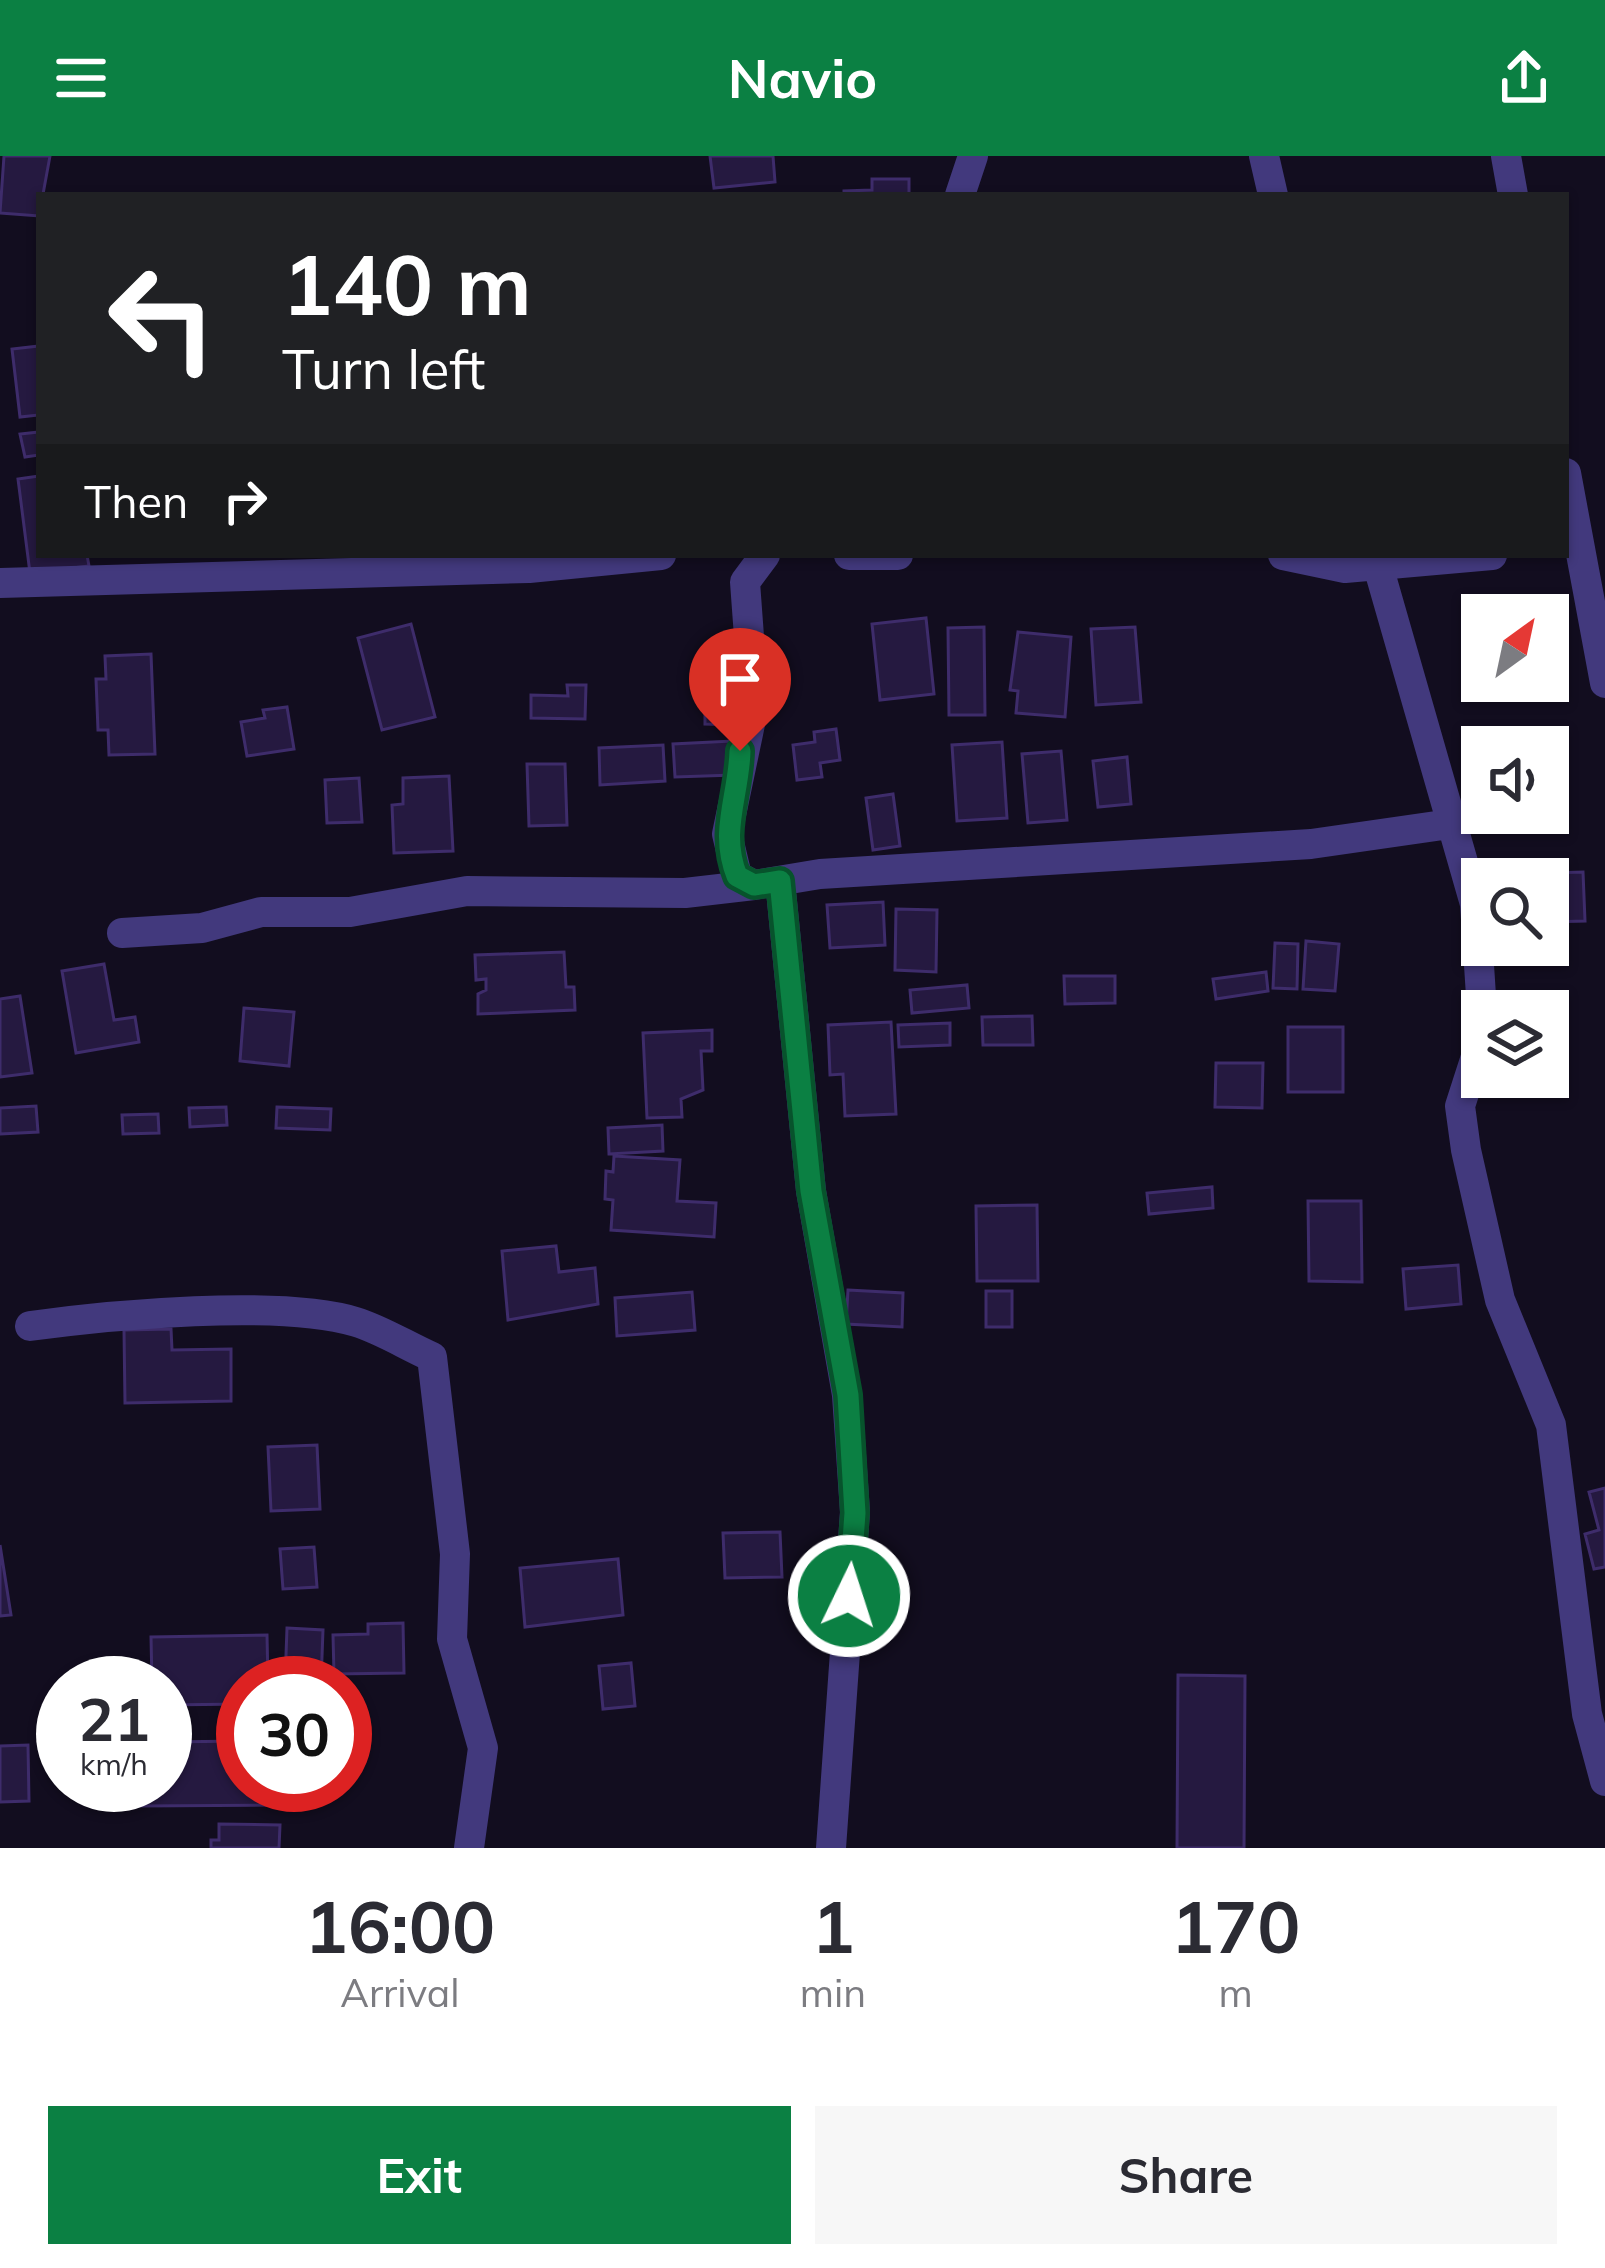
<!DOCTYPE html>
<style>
:root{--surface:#fff;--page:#f7f7f7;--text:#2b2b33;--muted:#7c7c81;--accent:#0b8043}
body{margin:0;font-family:Mulish,sans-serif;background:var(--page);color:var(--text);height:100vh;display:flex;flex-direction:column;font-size:45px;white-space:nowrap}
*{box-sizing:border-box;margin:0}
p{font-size:39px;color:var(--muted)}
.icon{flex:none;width:66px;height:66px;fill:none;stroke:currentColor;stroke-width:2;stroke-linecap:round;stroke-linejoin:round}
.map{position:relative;height:1692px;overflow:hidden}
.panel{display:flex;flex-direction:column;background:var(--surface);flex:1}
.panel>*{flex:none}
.guide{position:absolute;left:36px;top:36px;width:1533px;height:366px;border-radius:0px;box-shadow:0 3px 9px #0004;background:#202124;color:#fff;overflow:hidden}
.needle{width:78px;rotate:33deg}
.buttons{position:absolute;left:1461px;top:438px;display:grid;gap:24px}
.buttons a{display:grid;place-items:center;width:108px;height:108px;border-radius:0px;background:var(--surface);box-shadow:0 3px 9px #0004;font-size:60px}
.speed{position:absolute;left:36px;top:1500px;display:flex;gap:24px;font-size:60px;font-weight:700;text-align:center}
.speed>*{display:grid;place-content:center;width:156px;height:156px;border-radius:50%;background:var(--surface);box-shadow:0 3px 9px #0004;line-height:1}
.speed small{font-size:30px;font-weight:400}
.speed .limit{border:18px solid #d22;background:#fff;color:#111}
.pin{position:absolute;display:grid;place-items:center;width:102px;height:102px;color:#fff;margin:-123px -51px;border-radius:50% 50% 50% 0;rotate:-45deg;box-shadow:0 0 12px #0007}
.pin .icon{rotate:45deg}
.me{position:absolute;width:132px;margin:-66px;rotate:4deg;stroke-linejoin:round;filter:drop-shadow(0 0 9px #0008)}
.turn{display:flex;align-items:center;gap:42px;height:252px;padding:0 48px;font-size:54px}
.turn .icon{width:156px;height:156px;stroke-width:2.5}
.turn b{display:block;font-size:84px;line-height:102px}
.then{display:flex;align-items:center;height:114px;padding:0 48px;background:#0003;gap:24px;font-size:45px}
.eta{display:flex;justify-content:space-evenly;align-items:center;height:204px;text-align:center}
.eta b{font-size:72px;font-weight:700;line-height:84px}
.button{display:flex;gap:24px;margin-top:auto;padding:24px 48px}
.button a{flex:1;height:138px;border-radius:0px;background:var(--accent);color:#fff;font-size:48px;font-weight:700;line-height:138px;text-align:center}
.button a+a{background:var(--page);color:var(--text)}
header{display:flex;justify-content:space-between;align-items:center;height:156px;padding:0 48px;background:var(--accent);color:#fff;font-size:54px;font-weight:700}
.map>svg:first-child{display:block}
.building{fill:#251940;stroke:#3e2c6b;stroke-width:3}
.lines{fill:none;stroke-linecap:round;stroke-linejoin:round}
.minor{stroke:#42397d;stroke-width:30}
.tertiary{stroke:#42397d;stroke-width:30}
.route-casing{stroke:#07532c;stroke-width:30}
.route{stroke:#0b8043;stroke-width:21}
</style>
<header><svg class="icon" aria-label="menu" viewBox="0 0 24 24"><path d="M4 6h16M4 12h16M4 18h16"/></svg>Navio<svg class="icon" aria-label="share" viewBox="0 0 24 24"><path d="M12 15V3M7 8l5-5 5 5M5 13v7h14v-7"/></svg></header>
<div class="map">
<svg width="1605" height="1692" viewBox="0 0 1605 1692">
<rect width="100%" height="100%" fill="#120d1f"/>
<path class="building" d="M4 0H50L39 60 0 57Z
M710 0H773L775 26 714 32Z
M872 23H909V39H844V35L872 34Z
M39 190V259L20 261 12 193Z
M39 276V299L25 301 20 278Z
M39 320V399H87L89 410 30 417 18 323Z
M926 462 934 538 880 544 872 468Z
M411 468 435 561 382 574 358 482Z
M984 471 985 559H949L948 472Z
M1135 471 1141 546 1096 549 1091 473Z
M1018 476 1071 481 1065 561 1016 557 1018 535 1010 534Z
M151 498 155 598 109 599 108 574H98L96 523H106L105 500Z
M705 525 737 526 736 569 705 568Z
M567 529H586L585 563 531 562V539L568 540Z
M287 551 294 593 247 600 241 566 265 562 263 554Z
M836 573 840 604 820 607 822 621 797 624 793 589 815 586 814 576Z
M732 585 734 619 675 621 673 588Z
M1002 586 1007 662 957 665 952 589Z
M663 589 665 625 600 629 599 592Z
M1061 595 1067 664 1028 667 1022 598Z
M1127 601 1131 648 1098 651 1093 605Z
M527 608H565L567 669 529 670Z
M449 620 453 695 394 697 392 649 403 648V622Z
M359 622 362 666 327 667 325 624Z
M893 638 900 690 873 694 866 642Z
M1583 716 1585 765 1548 766 1551 717Z
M883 746 885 789 830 792 827 749Z
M896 753 937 754 936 816 895 814Z
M1306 785 1339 788 1335 835 1303 833Z
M1275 787 1298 788 1297 833 1273 832Z
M564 796 566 831H574L575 854 478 858V838L486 834V823L476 824 475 799Z
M104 808 114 864 135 861 139 886 76 897 62 815Z
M1266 816 1268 835 1216 843 1213 823Z
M1064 820H1115V847L1065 848Z
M967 829 969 852 912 857 910 834Z
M20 840 32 917 0 921V843Z
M244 852 294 856 289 910 240 905Z
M1032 860 1033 889H983L982 861Z
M891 866 896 958 845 960 843 918 830 919 828 869Z
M950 867V889L899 891 898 869Z
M1288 871H1343V936H1288Z
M712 874V895H701L703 934 681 943 682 961 647 962 643 877Z
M1216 907H1263L1262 952 1215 951Z
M36 950 38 976 0 978V952Z
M226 951 227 969 190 971 189 952Z
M277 951 331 953 330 974 276 972Z
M158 958 159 977 123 978 122 959Z
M662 969 663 995 609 998 608 972Z
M614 1000 680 1004 677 1045 716 1047 714 1081 611 1074 613 1044 605 1043 606 1015 613 1016Z
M1212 1031 1213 1052 1149 1058 1147 1037Z
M1308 1045H1361L1362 1126 1309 1125Z
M1037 1049 1038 1125H977L976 1050Z
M556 1090 559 1116 595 1112 598 1148 508 1164 502 1095Z
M1458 1109 1461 1148 1406 1153 1403 1113Z
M848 1134 903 1137 902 1171 846 1168Z
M986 1135H1012V1171H986Z
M692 1136 695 1174 617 1180 615 1142Z
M171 1173 172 1194 231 1193V1245L125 1247 124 1174Z
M317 1289 320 1353 271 1355 268 1291Z
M1605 1332V1411L1594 1413 1585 1378 1599 1374 1589 1336Z
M780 1376 782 1421 725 1422 723 1377Z
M0 1389 11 1459 0 1460Z
M314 1391 317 1431 283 1433 280 1393Z
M618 1403 623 1459 525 1471 520 1412Z
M403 1467 404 1517 334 1518 333 1479 368 1478V1468Z
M287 1472 323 1474 321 1527 285 1526Z
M267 1479 268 1527H243V1548L165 1549V1527H152L151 1481Z
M631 1507 635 1550 603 1553 599 1510Z
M1178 1519 1245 1520 1244 1692H1177Z
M243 1585V1629H276L277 1649 139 1650 138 1629H165V1586Z
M28 1589 29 1645 0 1646V1590Z
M219 1668 280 1669 279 1692H211V1684H219Z"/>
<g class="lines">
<path class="minor" d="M1264 0 1273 39
M960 39 973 0
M765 399 745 426 754 549 727 678 737 720 754 729 820 718 1311 688 1450 668
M849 399H898
M1283 399 1345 412 1492 399
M1378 410 1475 748 1482 855
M0 427 529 412 661 399
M780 725 811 1035 847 1239 855 1356 831 1692
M122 777 202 772 261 756H350L467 735 685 737 754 729
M1482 861 1480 888 1460 950 1466 994 1500 1144 1551 1269 1587 1558 1605 1625
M30 1170C111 1159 279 1143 356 1166 382 1174 407 1190 432 1201L455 1398 452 1483 483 1592 469 1692"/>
<path class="tertiary" d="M1506 0 1513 39
M1566 317 1605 527"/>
</g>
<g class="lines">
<defs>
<path id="route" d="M740 595C739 639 719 676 737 720L754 729 780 725 811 1035 848 1239 855 1357 849 1440"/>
</defs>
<use href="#route" class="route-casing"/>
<use href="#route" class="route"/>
</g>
</svg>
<div class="buttons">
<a><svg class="needle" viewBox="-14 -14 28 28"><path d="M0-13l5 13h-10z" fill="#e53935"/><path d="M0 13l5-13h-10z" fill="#7c7c81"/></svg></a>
<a><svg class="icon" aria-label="sound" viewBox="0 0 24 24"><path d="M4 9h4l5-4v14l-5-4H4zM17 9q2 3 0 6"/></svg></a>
<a><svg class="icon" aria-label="search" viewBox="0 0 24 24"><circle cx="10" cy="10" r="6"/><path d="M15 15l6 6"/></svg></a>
<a><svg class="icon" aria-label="layers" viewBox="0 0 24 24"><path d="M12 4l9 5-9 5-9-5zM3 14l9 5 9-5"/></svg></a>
</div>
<div class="speed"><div>21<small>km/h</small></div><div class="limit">30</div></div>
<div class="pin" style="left:740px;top:595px;background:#d93025"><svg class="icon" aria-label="arrive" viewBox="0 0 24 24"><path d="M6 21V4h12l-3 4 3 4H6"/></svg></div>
<svg class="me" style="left:849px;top:1440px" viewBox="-20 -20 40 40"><circle r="17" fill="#0b8043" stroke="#fff" stroke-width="3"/><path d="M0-11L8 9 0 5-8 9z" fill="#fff"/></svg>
<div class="guide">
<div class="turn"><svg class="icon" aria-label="left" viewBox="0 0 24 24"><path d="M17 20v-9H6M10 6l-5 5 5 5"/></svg><div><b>140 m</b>Turn left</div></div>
<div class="then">Then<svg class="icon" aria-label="right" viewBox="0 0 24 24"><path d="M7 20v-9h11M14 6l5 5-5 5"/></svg></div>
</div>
</div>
<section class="panel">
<div class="eta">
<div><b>16:00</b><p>Arrival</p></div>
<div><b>1</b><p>min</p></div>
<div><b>170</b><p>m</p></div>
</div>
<div class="button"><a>Exit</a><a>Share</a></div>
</section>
